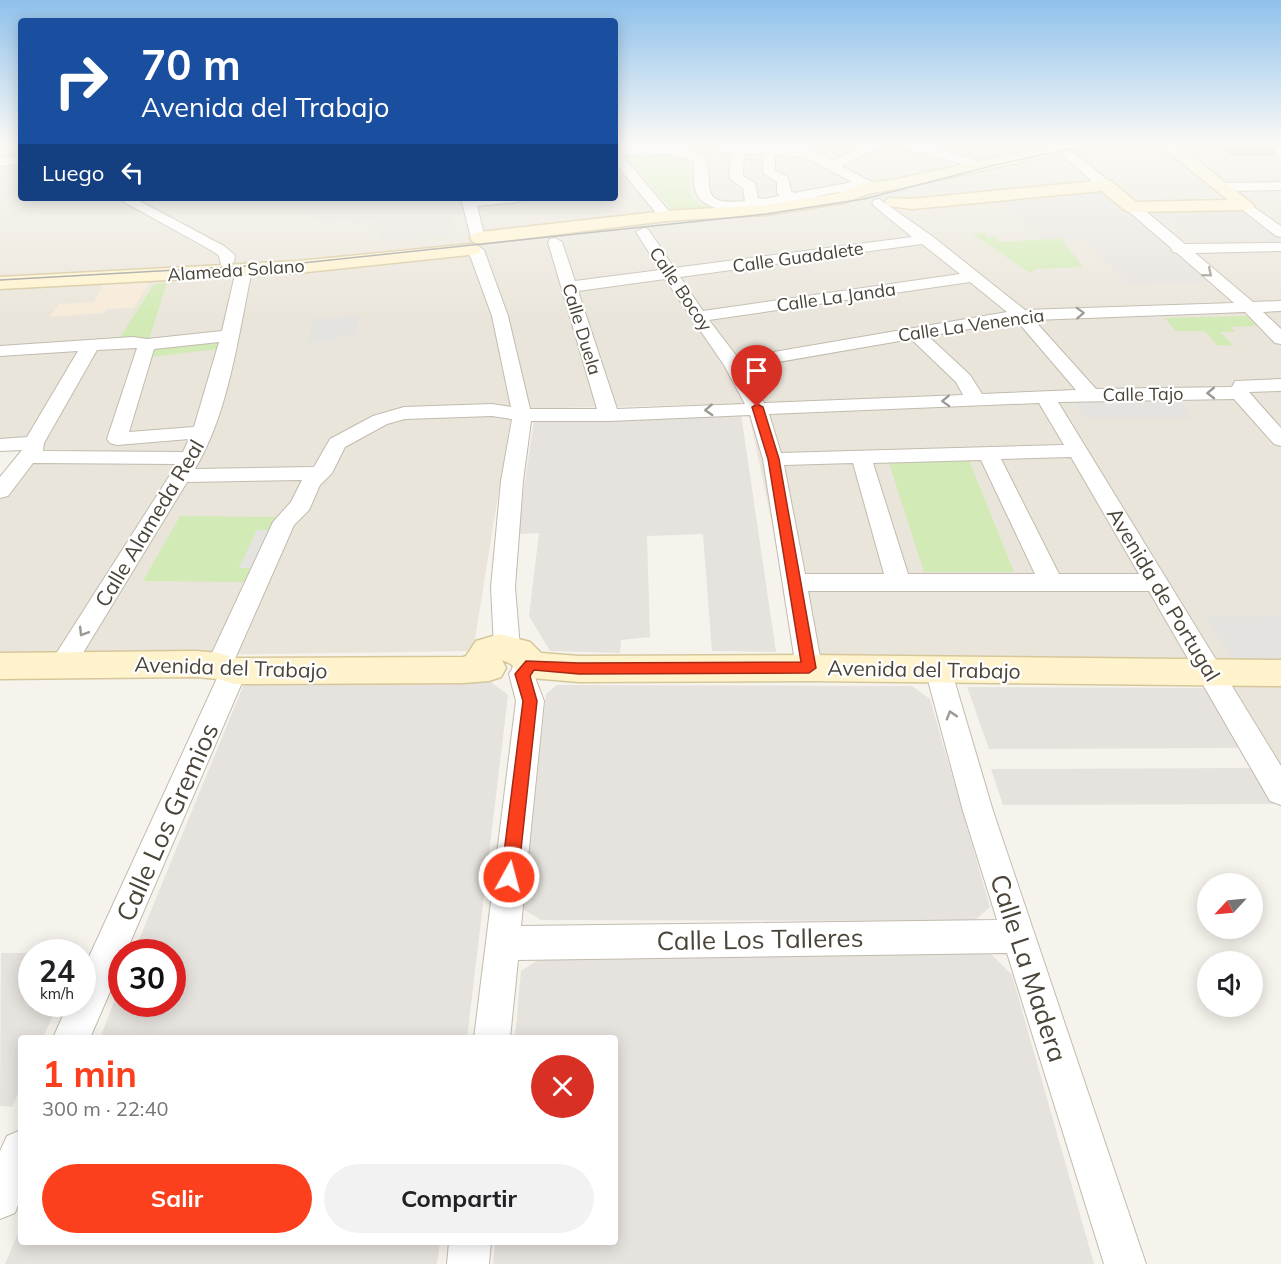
<!DOCTYPE html>
<html lang="es">
<meta charset="utf-8">
<style>
:root{--surface:#fff;--page:#f2f2f2;--text:#202124;--muted:#757577;--accent:#fc3f1d}
body{margin:0;font-family:Mulish,sans-serif;background:var(--page);color:var(--text);height:100vh;display:flex;flex-direction:column;font-size:22px;white-space:nowrap}
*{box-sizing:border-box;margin:0}
p{font-size:20px;color:var(--muted)}
.icon{flex:none;width:33px;height:33px;fill:none;stroke:currentColor;stroke-width:2;stroke-linecap:round;stroke-linejoin:round}
.map{position:relative;flex:1;overflow:hidden}
.drawer{position:absolute;left:18px;top:1035px;width:600px;height:210px;display:flex;flex-direction:column;background:var(--surface);border-radius:6px;box-shadow:0 3px 15px #0003}
.drawer>*{flex:none}
.banner{position:absolute;left:18px;top:18px;width:600px;height:183px;border-radius:6px;box-shadow:0 3px 15px #0003;background:#1a4fa0;color:#fff;overflow:hidden}
.needle{width:39px;rotate:244deg}
.fabs{position:absolute;left:1197px;top:873px;display:grid;gap:12px}
.fabs a{display:grid;place-items:center;width:66px;height:66px;border-radius:50%;background:var(--surface);box-shadow:0 3px 15px #0003;font-size:30px}
.speed{position:absolute;left:18px;top:939px;display:flex;gap:12px;font-size:30px;font-weight:700;text-align:center}
.speed>*{display:grid;place-content:center;width:78px;height:78px;border-radius:50%;background:var(--surface);box-shadow:0 3px 15px #0003;line-height:1}
.speed small{font-size:15px;font-weight:400}
.speed .limit{border:9px solid #d22;background:#fff;color:#111}
.pin{position:absolute;display:grid;place-items:center;width:51px;height:51px;color:#fff;margin:-62px -26px;border-radius:50% 50% 50% 0;rotate:-45deg;box-shadow:0 0 6px #0007}
.pin .icon{rotate:45deg}
.me{position:absolute;width:66px;margin:-33px;rotate:7deg;stroke-linejoin:round;filter:drop-shadow(0 0 4px #0008)}
.turn{display:flex;align-items:center;gap:21px;height:126px;padding:0 24px;font-size:27px}
.turn .icon{width:78px;height:78px;stroke-width:2.5}
.turn b{display:block;font-size:42px;line-height:51px}
.then{display:flex;align-items:center;height:57px;padding:0 24px;background:#0003;gap:12px;font-size:22px}
.round{display:grid;place-items:center;flex:none;width:63px;height:63px;border-radius:32px;background:var(--page)}
.head{display:flex;align-items:center;justify-content:space-between;height:102px;padding:0 24px}
h1{font-size:36px;font-weight:700;line-height:45px;color:var(--accent)}
.cta{display:flex;gap:12px;margin-top:auto;padding:12px 24px}
.cta a{flex:1;height:69px;border-radius:36px;background:var(--accent);color:#fff;font-size:24px;font-weight:700;line-height:69px;text-align:center}
.cta a+a{background:var(--page);color:var(--text)}
.map>svg:first-child{display:block}
.residential{fill:#eae5da}
.commercial{fill:#f7ead8}
.industrial{fill:#e6e2dd}
.green{fill:#d2eab5}
.parking{fill:#e5e3e0}
.lines{fill:none;stroke-linecap:round;stroke-linejoin:round}
.street-casing{stroke:#c2bbae;stroke-width:2}
.secondary-casing{stroke:#d6c79b;stroke-width:3}
.street{fill:#fff;fill-rule:evenodd}
.secondary{fill:#fff3cd;fill-rule:evenodd}
.tram{stroke:#9a9a9a;stroke-width:1.5}
.wall{fill:#bab2a6}
.oneway{stroke:#9c9892}
.route{fill:#fc3f1d;stroke:#a42913;stroke-width:1.5}
.labels{text-anchor:middle;dominant-baseline:central;stroke-width:4.5;stroke-linejoin:round;paint-order:stroke}
.far-street-label{font-size:18px;fill:#4b4439;stroke:#fff}
.street-label{font-size:21px;fill:#4b4439;stroke:#fff}
.near-street-label{font-size:26px;fill:#4b4439;stroke:#fff}
</style>
<div class="map">
<svg width="1281" height="1264" viewBox="0 0 1281 1264">
<rect width="100%" height="100%" fill="#f6f3ec"/>
<path class="residential" d="M10 143H21V198H615V143H1281V770L1216 665 800 659 747 404 512 409 473 651 0 658V495L39 445 0 447V145Z"/>
<path class="commercial" d="M151 279 134 308 106 309 104 313 49 317 59 304 94 302 105 281Z"/>
<path class="industrial" d="M1102 188 1207 282 1130 285 1081 237 1043 239 1007 205 998 206 990 198Z
M299 198H461L466 215 453 216 455 234 381 243V230L373 229V222L354 224 350 218 324 223 321 219 312 220 308 209H302Z
M1244 206 1281 237V245L1202 246 1170 220H1150L1137 208Z
M741 414 776 652 712 651 703 534 647 536 650 637 621 640 620 653 550 651 529 616 539 533 517 534 534 420Z
M491 682 508 695 467 1038H100L121 984 122 1004H172V952H134L244 684Z
M557 685 912 686 930 699 990 907 974 921 541 920 523 909 546 694Z
M967 687 1212 688 1245 748 989 749Z
M1258 768 1279 804 1003 805 991 769Z
M989 952 1012 975 1094 1264H493L495 1242H615V1038H515L521 971 544 956Z
M1 953H31L32 1004H58L43 1038H21V1087L12 1107 0 1106Z
M21 1227V1242H440L437 1264H5Z"/>
<path class="green" d="M670 153 687 158C697 178 674 192 708 208L673 211 624 154Z
M984 233 987 237H995L999 242 1061 238 1083 267 1036 269 1030 273 972 234Z
M167 283 149 339H119L154 284Z
M1246 316 1257 326 1231 327 1235 332H1220L1234 346 1217 345 1205 331H1176L1165 318Z
M220 339 219 349 149 357 152 346Z
M969 460 1014 572H924L889 463Z
M180 516 275 517 270 530 240 568H252L245 582 143 581Z"/>
<path class="parking" d="M361 315 360 320H358V334L335 337V341L309 343 312 319Z
M1178 397 1193 418H1084L1073 399Z
M257 530H270L252 568H239Z
M1281 616V661H1234L1204 617Z"/>
<g class="lines">
<defs>
<path id="street" d="M718 143H800L832 161 871 143H886L841 166 874 183 876 186 874 189C861 192 846 191 832 193 800 199 728 225 701 200 690 189 696 173 693 160L668 154 622 155 673 216 666 220 661 219 615 163V148C639 146 687 140 705 158 715 186 696 206 745 201L743 188 729 178 732 153 716 150 714 147ZM744 154H763V173L777 182V193L780 196 763 199 758 198 755 183 743 176ZM775 155 805 157 852 182 794 193 791 191 788 177 775 171Z
M895 143H914L974 159 979 165 976 170H966V165L897 146Z
M1048 143H1061L1110 182 1112 185 1110 188H1100Z
M1266 143H1279L1281 155 1277 154Z
M21 155V163L0 166V158Z
M1281 182V190L1222 191 1215 187 1222 183Z
M117 198H134L224 246 235 255 234 262 226 267 221 265 219 256 214 252Z
M461 198H525L518 202 477 206 485 238 478 242 471 238Z
M879 199 932 236 1025 310 1234 303 1177 253 1173 252 1171 248 1127 210 1125 207 1127 204H1137L1185 244 1281 243V251L1195 253 1253 302 1281 301V311L1263 312 1281 329V344L1275 343 1245 312 1034 320 1096 389 1232 387 1235 381 1281 379V391L1249 392 1281 428V446L1274 444 1234 399 1058 402 1281 766V805L1270 801 1149 591H808L822 668 818 675 809 678 800 675 796 668 763 459 750 415 609 421H531L523 481 515 587 520 648 516 655 507 658 498 655 494 648 491 587 501 481 512 419 492 416 405 419 387 424 345 447 332 473 320 485 309 510 294 525 234 661 243 664 247 671 126 952H122V964L90 1038H53L68 1004H82V972L218 676 210 673 206 666 273 522 291 502 302 480 187 482 72 671 63 674 54 671 50 664 54 657 177 464 33 463 8 496 0 498V477L22 450 0 451V439L27 437 78 351 0 356V346L133 337 147 339 222 331 236 270 244 265 250 267 252 270C238 336 229 412 195 469L314 467 330 439 373 416 404 407 492 404 511 407 492 316 468 250 471 247 476 245 484 250 508 316 530 409H597L548 242 550 239 555 238 562 242 575 281 660 270 636 232 643 228 648 229 674 268 912 237 874 206 872 203 874 200ZM922 244 960 274 703 311 680 277ZM665 279 724 365 745 404 617 409 578 291ZM970 282 1007 312 738 358 709 320ZM1017 321 1076 390 982 394 970 375 928 336ZM911 339 956 382 963 395 764 403 744 368ZM219 342 194 427 129 432 154 349ZM137 348 107 439 110 443 117 445 189 439 183 452 43 451 44 443 97 350ZM1039 403 1064 445 781 453 769 414ZM1071 457 1139 574H1059L1001 459ZM981 460 1035 574H908L873 463ZM853 463 884 574H805L784 465Z
M1245 201 1281 226V237L1276 236 1240 208 1238 205Z
M938 659 947 662 951 669 993 811 1146 1264H1104L1007 953 518 960 510 1038H474L516 701 509 674 513 667 522 664 531 667 544 701 521 926 997 920 963 811 925 669 929 662Z
M21 1130V1197L15 1213 0 1219V1151L7 1136Z
M449 1242H491L489 1264H447Z"/>
<path id="secondary" d="M1065 143H1094L1086 148 892 190 871 193 844 203 766 215 666 221 480 244 473 242 470 238 473 234 480 232 666 211 766 205 840 193 861 184 892 180Z
M1157 143H1175L1254 205 1251 209 1245 210 1132 212 1126 211 1101 191 912 209 888 206 885 202 888 198 912 199 1105 180 1111 181 1136 202 1228 200Z
M471 244 478 246 481 250 478 254 298 273 0 289V277L298 261Z
M500 634 530 642 541 653 579 656 809 655 1281 660V686L809 681 579 682 531 678 519 674 511 664 502 660 506 668 501 677 489 681 463 683 234 684 218 679 196 677 0 679V653L196 651 219 653 234 658 463 657 466 656 476 641Z"/>
</defs>
<use href="#street" class="street-casing"/>
<use href="#secondary" class="secondary-casing"/>
<use href="#street" class="street"/>
<use href="#secondary" class="secondary"/>
<path class="tram" d="M0 280 302 263 766 214 864 199 995 165 1098 143"/>
</g>
<path class="wall" d="M1214 143H1280L1274 156H1232Z"/>
<defs><path id="oneway-chevron" d="M-2-3.5L2.5 0L-2 3.5" fill="none" stroke-width="1.6" stroke-linecap="round" stroke-linejoin="round" transform="scale(1.5)"/></defs>
<g class="oneway">
<use href="#oneway-chevron" transform="translate(1208 273) rotate(40)"/>
<use href="#oneway-chevron" transform="translate(1080 313) rotate(-2)"/>
<use href="#oneway-chevron" transform="translate(1211 393) rotate(179)"/>
<use href="#oneway-chevron" transform="translate(946 401) rotate(178)"/>
<use href="#oneway-chevron" transform="translate(709 410) rotate(177)"/>
<use href="#oneway-chevron" transform="translate(83 632) rotate(122)"/>
<use href="#oneway-chevron" transform="translate(951 715) rotate(-107)"/>
</g>
<linearGradient id="sky" x2="0" y2="1"><stop stop-color="#8fc1ec"/><stop offset="0.45" stop-color="#fbfaf6"/><stop offset="1" stop-color="#fbfaf6" stop-opacity="0"/></linearGradient>
<rect width="1281" height="320" fill="url(#sky)"/>
<path class="route" d="M757 404 763 407 779 459 816 668 809 673 579 674 534 670 530 676 537 701 518 877 515 883 509 885 503 883 501 877 523 701 515 674 526 661 579 663 801 662 768 459 752 407Z"/>
<g class="labels">
<g class="far-street-label">
<text transform="translate(798 257) rotate(-8)">Calle Guadalete</text>
<text transform="translate(236 270) rotate(-4)">Alameda Solano</text>
<text transform="translate(681 289) rotate(56)">Calle Bocoy</text>
<text transform="translate(836 297) rotate(-8)">Calle La Janda</text>
<text transform="translate(971 325) rotate(-8)">Calle La Venencia</text>
<text transform="translate(582 329) rotate(73)">Calle Duela</text>
<text transform="translate(1143 394) rotate(-1)">Calle Tajo</text>
</g>
<g class="street-label">
<text transform="translate(149 523) rotate(-59)">Calle Alameda Real</text>
<text transform="translate(1164 594) rotate(59)">Avenida de Portugal</text>
<text transform="translate(231 667) rotate(2)">Avenida del Trabajo</text>
<text transform="translate(924 669) rotate(1)">Avenida del Trabajo</text>
</g>
<g class="near-street-label">
<text transform="translate(167 822) rotate(-66)">Calle Los Gremios</text>
<text transform="translate(760 939) rotate(-1)">Calle Los Talleres</text>
<text transform="translate(1029 968) rotate(72)">Calle La Madera</text>
</g>
</g>
</svg>
<div class="fabs">
<a><svg class="needle" viewBox="-14 -14 28 28"><path d="M0-13l5 13h-10z" fill="#e53935"/><path d="M0 13l5-13h-10z" fill="#757577"/></svg></a>
<a><svg class="icon" aria-label="sound" viewBox="0 0 24 24"><path d="M4 9h4l5-4v14l-5-4H4zM17 9q2 3 0 6"/></svg></a>
</div>
<div class="speed"><div>24<small>km/h</small></div><div class="limit">30</div></div>
<div class="pin" style="left:757px;top:407px;background:#d93025"><svg class="icon" aria-label="arrive" viewBox="0 0 24 24"><path d="M6 21V4h12l-3 4 3 4H6"/></svg></div>
<svg class="me" style="left:509px;top:877px" viewBox="-20 -20 40 40"><circle r="17" fill="#fc3f1d" stroke="#fff" stroke-width="3"/><path d="M0-11L8 9 0 5-8 9z" fill="#fff"/></svg>
<div class="banner">
<div class="turn"><svg class="icon" aria-label="right" viewBox="0 0 24 24"><path d="M7 20v-9h11M14 6l5 5-5 5"/></svg><div><b>70 m</b>Avenida del Trabajo</div></div>
<div class="then">Luego<svg class="icon" aria-label="left" viewBox="0 0 24 24"><path d="M17 20v-9H6M10 6l-5 5 5 5"/></svg></div>
</div>
<section class="drawer">
<div class="head"><div><h1>1 min</h1><p>300 m · 22:40</p></div><a class="round" style="background:#d93025;color:#fff"><svg class="icon" aria-label="close" viewBox="0 0 24 24"><path d="M6 6l12 12M18 6L6 18"/></svg></a></div>
<div class="cta"><a>Salir</a><a>Compartir</a></div>
</section>
</div>
